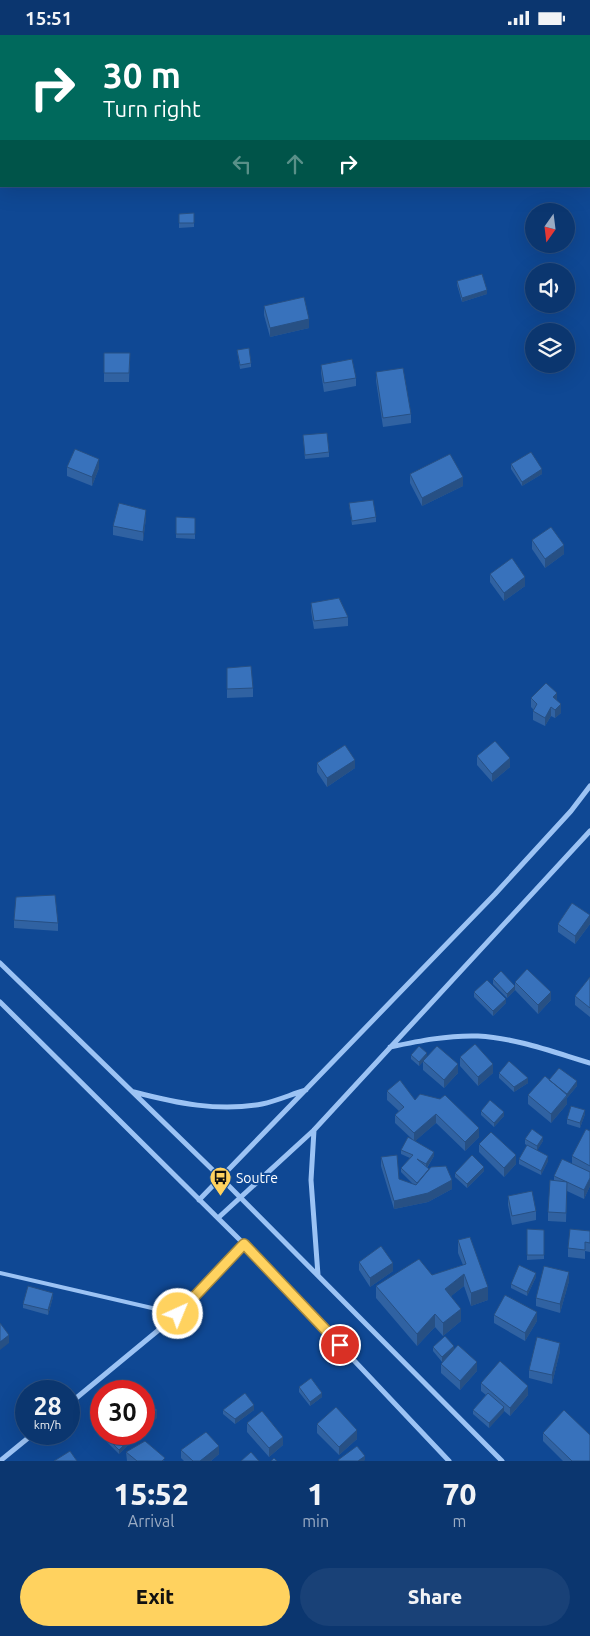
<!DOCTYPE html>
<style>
:root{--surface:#0b366f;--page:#194177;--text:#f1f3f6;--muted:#9aabc3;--line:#2b5082;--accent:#ffd25f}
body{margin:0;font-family:Ubuntu,sans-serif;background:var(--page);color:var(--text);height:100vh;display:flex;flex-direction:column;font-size:19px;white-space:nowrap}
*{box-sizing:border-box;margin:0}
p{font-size:16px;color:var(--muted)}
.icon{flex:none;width:28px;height:28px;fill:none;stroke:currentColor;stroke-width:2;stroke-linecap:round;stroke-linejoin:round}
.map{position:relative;height:1426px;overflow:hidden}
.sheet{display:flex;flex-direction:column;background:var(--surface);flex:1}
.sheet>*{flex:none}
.banner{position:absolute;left:0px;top:0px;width:590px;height:152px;box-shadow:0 5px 20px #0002,0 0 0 1px var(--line);background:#00695c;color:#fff;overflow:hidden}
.needle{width:32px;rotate:194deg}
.fabs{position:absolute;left:525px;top:168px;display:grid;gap:10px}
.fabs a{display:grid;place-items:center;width:50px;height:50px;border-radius:50%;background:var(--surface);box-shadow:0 5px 20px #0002,0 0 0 1px var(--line);font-size:25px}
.speed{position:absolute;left:15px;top:1345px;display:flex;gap:10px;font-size:25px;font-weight:700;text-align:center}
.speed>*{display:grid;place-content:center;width:65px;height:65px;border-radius:50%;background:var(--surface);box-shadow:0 5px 20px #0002,0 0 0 1px var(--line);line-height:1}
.speed small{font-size:12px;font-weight:400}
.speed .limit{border:8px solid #d22;background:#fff;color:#111}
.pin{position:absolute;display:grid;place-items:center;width:42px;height:42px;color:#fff;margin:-21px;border:2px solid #fff;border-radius:50%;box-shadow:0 1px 5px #0007}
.me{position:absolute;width:55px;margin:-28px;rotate:44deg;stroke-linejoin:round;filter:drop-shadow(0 0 4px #0008)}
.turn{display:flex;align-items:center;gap:18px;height:105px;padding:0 20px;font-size:22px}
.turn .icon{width:65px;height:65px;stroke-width:2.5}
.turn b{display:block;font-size:35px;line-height:42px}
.lanes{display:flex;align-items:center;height:48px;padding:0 20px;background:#0003;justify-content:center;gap:25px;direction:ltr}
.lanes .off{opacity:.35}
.eta{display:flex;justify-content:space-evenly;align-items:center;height:85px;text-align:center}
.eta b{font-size:30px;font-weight:800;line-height:35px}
.action{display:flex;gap:10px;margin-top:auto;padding:10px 20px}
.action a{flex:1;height:58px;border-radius:30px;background:var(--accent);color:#111;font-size:20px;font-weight:800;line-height:58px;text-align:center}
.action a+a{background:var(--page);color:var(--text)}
.status{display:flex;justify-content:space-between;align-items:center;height:35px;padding:0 25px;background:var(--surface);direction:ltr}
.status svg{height:14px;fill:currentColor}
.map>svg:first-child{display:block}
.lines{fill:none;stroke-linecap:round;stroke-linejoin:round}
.lane{stroke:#9cc3f4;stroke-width:4}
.street{stroke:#9cc3f4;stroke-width:5}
.wall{fill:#3062a2}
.shaded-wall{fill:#275084}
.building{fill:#3872bc;stroke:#275084}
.route-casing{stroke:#a6883e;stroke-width:12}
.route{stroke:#ffd25f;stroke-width:9}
.labels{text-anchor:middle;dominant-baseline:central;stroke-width:4.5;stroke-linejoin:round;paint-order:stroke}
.poi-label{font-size:14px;fill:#fff;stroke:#0f4894;text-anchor:start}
</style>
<div class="status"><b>15:51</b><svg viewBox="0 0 49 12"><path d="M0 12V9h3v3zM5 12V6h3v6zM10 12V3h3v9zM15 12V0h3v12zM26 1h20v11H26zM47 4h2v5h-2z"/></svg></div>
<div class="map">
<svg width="590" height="1426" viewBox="0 0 590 1426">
<rect width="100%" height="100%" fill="#0f4894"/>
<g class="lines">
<path class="lane" d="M0 1238 178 1279"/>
<path class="street" d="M0 928 221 1143 502 1426
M0 967 244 1209 449 1426
M390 1012C419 1006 448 1000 478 1001 516 1003 553 1017 590 1028
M134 1057C176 1068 218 1077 262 1069 277 1066 292 1059 306 1055
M314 1095 311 1145 318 1240
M199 1165 495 859 571 776 590 751
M218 1183 314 1095 590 796
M69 1369 178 1279 244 1209
M0 1426 33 1399"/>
</g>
<path class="wall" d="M194 178V192L179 193V179Z
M457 246 487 259 462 267 457 250Z
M264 271 309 293 270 302 264 280Z
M237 315 251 328V332L240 334Z
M104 318H130L129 347H104Z
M321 330 356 343V351L324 357 321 338Z
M376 337 411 379V388L383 392 376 346Z
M303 400 329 417V422L305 424Z
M511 429 542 439 522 451 511 434Z
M67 432 99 433 92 451 67 441Z
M410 439 463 451 422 471 410 448Z
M349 468 376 482V487L352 490Z
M176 482 195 483V504L176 503Z
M146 483 143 506 113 500V491Z
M532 505 564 519 545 533 532 514Z
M490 539 525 551 504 566 490 547Z
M311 568 348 582V591L314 594 311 576Z
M227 633 253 653V662L227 663Z
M531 663 557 666 561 678 555 683 551 681 545 691 533 685V676L534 675 531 672Z
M477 721 510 732 492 747 477 730Z
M317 728 355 733 327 752 317 737Z
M14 885 58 888V896L14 893Z
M558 889H590L575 909 558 897Z
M590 942V982L575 970V961Z
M493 944 515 951V947L551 965 538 979 515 955 507 963 493 949Z
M474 957 506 968 493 981 474 962Z
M411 1020 427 1022 458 1038 444 1053 423 1035V1026L419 1031 411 1024Z
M460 1022 493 1038 478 1051 460 1031Z
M499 1038 528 1048 514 1057 499 1043Z
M549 1045 577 1051 567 1063V1069L551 1088 528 1069V1060Z
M387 1056 415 1065 440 1064 479 1102 465 1116 436 1088 415 1106 434 1121 427 1133 452 1154 428 1167 394 1174 381 1131V1122L399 1144 414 1150 401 1137V1133L410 1123 401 1119V1115L412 1104 395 1088V1080L399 1076 387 1065Z
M481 1076 504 1081 494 1092 481 1080Z
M585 1079 580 1093 567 1089V1084Z
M590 1096V1151L584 1164 567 1156 566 1187 548 1186V1177L554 1146V1141L572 1128V1121Z
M525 1104 543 1106 537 1115 548 1126 541 1140 519 1129V1124L530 1112 525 1109Z
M479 1109 516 1129 504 1142 479 1117Z
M484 1136 467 1153 455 1142V1138Z
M508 1161 536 1176V1185L512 1190 508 1170Z
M527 1194 544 1195V1224L527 1225Z
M590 1196V1217L585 1216V1224L568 1222V1213Z
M458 1205 488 1265 471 1271 464 1251 451 1261 461 1286 443 1301 435 1292 417 1311 376 1263V1251L432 1240 463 1230 458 1218Z
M359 1227 393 1236 370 1252 359 1235Z
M536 1242 527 1261 511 1253V1249Z
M569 1246 560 1278 536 1271V1263Z
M53 1262 48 1280 23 1273V1269Z
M494 1280 537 1286 525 1306 494 1288Z
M433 1312 454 1314 477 1336 460 1355 441 1338V1329L445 1324 442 1327 433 1316Z
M560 1316 552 1349 529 1343V1335Z
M481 1348 528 1360 510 1381 504 1376 489 1393 473 1379V1375L486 1360 481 1356Z
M299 1352 322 1362 310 1371 299 1357Z
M223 1375H254L235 1389 223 1379Z
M247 1388 283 1410 269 1422 247 1397Z
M317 1389 357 1404 339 1420 317 1398Z
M543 1398 590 1426H563L543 1406Z
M104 1400 132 1406 119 1419 104 1404Z
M181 1415 219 1419 211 1426H184L181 1423Z
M126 1417 165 1426H127Z"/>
<path class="shaded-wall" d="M590 58V66L589 67V59Z
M487 255V259L462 267V263Z
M309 284V293L270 302V293Z
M99 424V433L92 451V442Z
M542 434V439L522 451V447Z
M463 442V451L422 471V463Z
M146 475V483L143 506V497Z
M564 510V519L545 533V524Z
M525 542V551L504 566V558Z
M557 658V667L553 662Z
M561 669V678L555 683V675Z
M551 672V681L545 691V683Z
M510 723V732L492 747V739Z
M355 725V733L327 752V743Z
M590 880V889L575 909V901Z
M515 951V955L507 963V959Z
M551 957V965L538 979V970Z
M506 964V968L493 981V976Z
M427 1018V1023L419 1031V1027Z
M458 1029V1038L444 1053V1045Z
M493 1029V1038L478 1051V1042Z
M528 1043V1048L514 1057V1052Z
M577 1046V1051L567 1063V1069L551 1088V1079L567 1061V1059Z
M585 1075V1079L580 1093V1088Z
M504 1077V1081L494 1092V1088Z
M436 1079V1088L414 1107V1098Z
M479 1093V1102L465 1116V1107Z
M543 1102V1106L537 1116V1111Z
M434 1117V1121L426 1134V1129Z
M516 1120V1129L504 1142V1133Z
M548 1121V1126L541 1140V1136Z
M484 1132V1136L467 1153V1149Z
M590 1143V1151L584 1164V1155Z
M452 1145V1154L428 1167 394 1174V1166Z
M393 1228V1236L370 1252V1243Z
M569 1237V1246L560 1278V1269Z
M536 1238V1242L527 1261V1257Z
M464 1239V1251L445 1266V1254Z
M488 1252V1265L471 1271V1258Z
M53 1258V1262L48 1280V1275Z
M461 1274V1286L443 1301V1288Z
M537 1277V1286L525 1306V1298Z
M435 1279V1292L417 1311V1299Z
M9 1300V1308L0 1315V1307Z
M560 1308V1316L552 1349V1340Z
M454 1311V1316L442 1327V1322Z
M477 1327V1336L460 1355V1346Z
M528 1351V1360L510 1381V1373Z
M322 1358V1362L310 1371V1367Z
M254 1370V1375L235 1389V1384Z
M504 1372V1377L489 1393V1388Z
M157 1375V1383L144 1396V1388Z
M357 1395V1404L339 1420V1412Z
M132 1402V1406L119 1419V1415Z
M283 1402V1410L269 1422V1413Z
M219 1411V1419L211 1426H200Z
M365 1421V1425L364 1426H358Z"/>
<path class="building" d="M589 51 590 53V58L589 59Z
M194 178V188H179V179Z
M482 239 487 255 462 263 457 246Z
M304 262 309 284 270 293 264 271Z
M249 313 251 328 240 330 237 315Z
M104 318H130L129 338H104Z
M352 324 356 343 324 348 321 330Z
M403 333 411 379 383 383 376 337Z
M327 398 329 417 305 420 303 400Z
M75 414 99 424 92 442 67 432Z
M531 417 542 434 522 447 511 429Z
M450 419 463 442 422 463 410 439Z
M373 465 376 482 352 486 349 468Z
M119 468 146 475 143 497 113 491Z
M176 482 195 483V499H176Z
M551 492 564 510 545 524 532 505Z
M512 523 525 542 504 558 490 539Z
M339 563 348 582 314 586 311 568Z
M251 631 253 653 227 654V633Z
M546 648 557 658 553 662 561 669 555 675 551 672 545 683 533 676 537 669 531 663Z
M495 706 510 723 492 739 477 721Z
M345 710 355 725 327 743 317 728Z
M55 860 58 888 14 885 16 862Z
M572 868 590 880 575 901 558 889Z
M527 934 551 957 538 970 515 947Z
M501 936 515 951 507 959 493 944Z
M590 942V973L575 961Z
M487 945 506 964 493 976 474 957Z
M475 1009 493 1029 478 1042 460 1022Z
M419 1011 427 1018 419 1027 411 1020Z
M437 1011 458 1029 444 1045 423 1026Z
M509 1026 528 1043 514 1052 499 1038Z
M559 1033 577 1046 567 1059 549 1045Z
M545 1041 567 1060 551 1079 528 1060Z
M400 1045 415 1065 420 1059 440 1064 445 1060 479 1093 465 1107 436 1079 414 1098 395 1080 404 1072 387 1056Z
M490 1065 504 1077 494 1088 481 1076Z
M571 1071 585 1075 580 1088 567 1084Z
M532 1094 543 1102 537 1111 525 1104Z
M586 1094 590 1096V1131L572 1121Z
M491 1097 516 1120 504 1133 479 1109Z
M408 1102 434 1117 426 1129 417 1124 429 1134 417 1148 401 1133 413 1120 401 1115Z
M527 1110 548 1121 541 1136 519 1124Z
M397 1120 399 1144 416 1150 431 1132 446 1131 452 1145 428 1158 394 1166 381 1122Z
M472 1120 484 1132 467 1149 455 1138Z
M562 1124 590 1137V1143L584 1155 567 1147 566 1178 548 1177 550 1145 567 1147 554 1141Z
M532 1156 536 1176 512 1181 508 1161Z
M527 1194 544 1195V1220H527Z
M570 1194 590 1196V1208L585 1207V1215L568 1213Z
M470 1202 488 1252 471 1258 464 1239 445 1254 461 1274 443 1288 435 1279 417 1299 376 1251 419 1224 432 1240 466 1229 458 1205Z
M381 1211 393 1228 370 1243 359 1227Z
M519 1230 536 1238 527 1257 511 1249Z
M544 1231 569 1237 560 1269 536 1263Z
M28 1251 53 1258 48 1275 23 1269Z
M505 1260 537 1277 525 1298 494 1280Z
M0 1288 9 1300 0 1307Z
M445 1301 454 1311 442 1322 433 1312Z
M537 1302 560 1308 552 1340 529 1335Z
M458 1310 477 1327 460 1346 441 1329Z
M500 1326 528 1351 510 1373 481 1348Z
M311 1343 322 1358 310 1367 299 1352Z
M245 1358 254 1370 235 1384 223 1375Z
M488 1358 504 1372 489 1388 473 1375Z
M144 1363 157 1375 144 1388Z
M336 1372 357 1395 339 1412 317 1389Z
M564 1375 590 1400V1426H572L543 1398Z
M262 1376 283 1402 269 1413 247 1388Z
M206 1397 219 1411 200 1426H193L181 1415Z
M105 1399H129L132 1402 119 1415 104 1400Z
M145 1406 165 1423 162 1426H137L126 1417Z
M357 1411 365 1421 358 1426H339L338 1425Z
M70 1416 77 1426H54Z
M251 1417 259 1426H241Z
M274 1423 277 1426H271Z"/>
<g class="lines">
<defs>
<path id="route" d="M178 1279 244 1209 340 1310"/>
</defs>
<use href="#route" class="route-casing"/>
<use href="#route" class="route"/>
</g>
<defs>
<symbol id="bus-pin" viewBox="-11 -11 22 30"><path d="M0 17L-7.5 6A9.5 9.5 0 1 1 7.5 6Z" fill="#ffd25f" stroke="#0f4894"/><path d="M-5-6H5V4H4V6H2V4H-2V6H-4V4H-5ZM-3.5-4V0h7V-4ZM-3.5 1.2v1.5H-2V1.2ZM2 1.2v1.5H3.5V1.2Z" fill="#111"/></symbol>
</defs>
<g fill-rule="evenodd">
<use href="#bus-pin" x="208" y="1130" width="25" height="34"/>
</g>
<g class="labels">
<g class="poi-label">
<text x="236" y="1143">Soutre</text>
</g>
</g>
</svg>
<div class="fabs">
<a><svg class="needle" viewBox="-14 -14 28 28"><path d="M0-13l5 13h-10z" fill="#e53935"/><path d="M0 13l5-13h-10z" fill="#9aabc3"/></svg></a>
<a><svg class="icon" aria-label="sound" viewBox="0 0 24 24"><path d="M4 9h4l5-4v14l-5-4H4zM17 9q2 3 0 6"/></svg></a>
<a><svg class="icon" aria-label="layers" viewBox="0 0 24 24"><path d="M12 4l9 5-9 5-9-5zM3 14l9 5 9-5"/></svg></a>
</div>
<div class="speed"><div>28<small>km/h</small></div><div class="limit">30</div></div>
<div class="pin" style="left:340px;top:1310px;background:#d93025"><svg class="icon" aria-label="arrive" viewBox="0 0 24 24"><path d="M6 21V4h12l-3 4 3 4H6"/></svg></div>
<svg class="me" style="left:178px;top:1279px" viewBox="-20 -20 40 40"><circle r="17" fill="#ffd25f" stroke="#fff" stroke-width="3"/><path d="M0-11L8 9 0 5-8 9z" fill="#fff"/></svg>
<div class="banner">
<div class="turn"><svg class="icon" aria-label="right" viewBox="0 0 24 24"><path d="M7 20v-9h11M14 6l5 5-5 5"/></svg><div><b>30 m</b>Turn right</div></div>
<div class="lanes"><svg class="icon off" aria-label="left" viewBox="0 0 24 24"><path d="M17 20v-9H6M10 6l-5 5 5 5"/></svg><svg class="icon off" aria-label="ahead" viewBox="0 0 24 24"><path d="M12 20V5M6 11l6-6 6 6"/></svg><svg class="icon" aria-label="right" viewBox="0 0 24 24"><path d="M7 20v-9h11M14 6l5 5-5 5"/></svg></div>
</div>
</div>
<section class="sheet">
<div class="eta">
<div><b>15:52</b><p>Arrival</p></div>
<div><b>1</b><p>min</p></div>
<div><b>70</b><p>m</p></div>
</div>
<div class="action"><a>Exit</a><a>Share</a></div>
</section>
